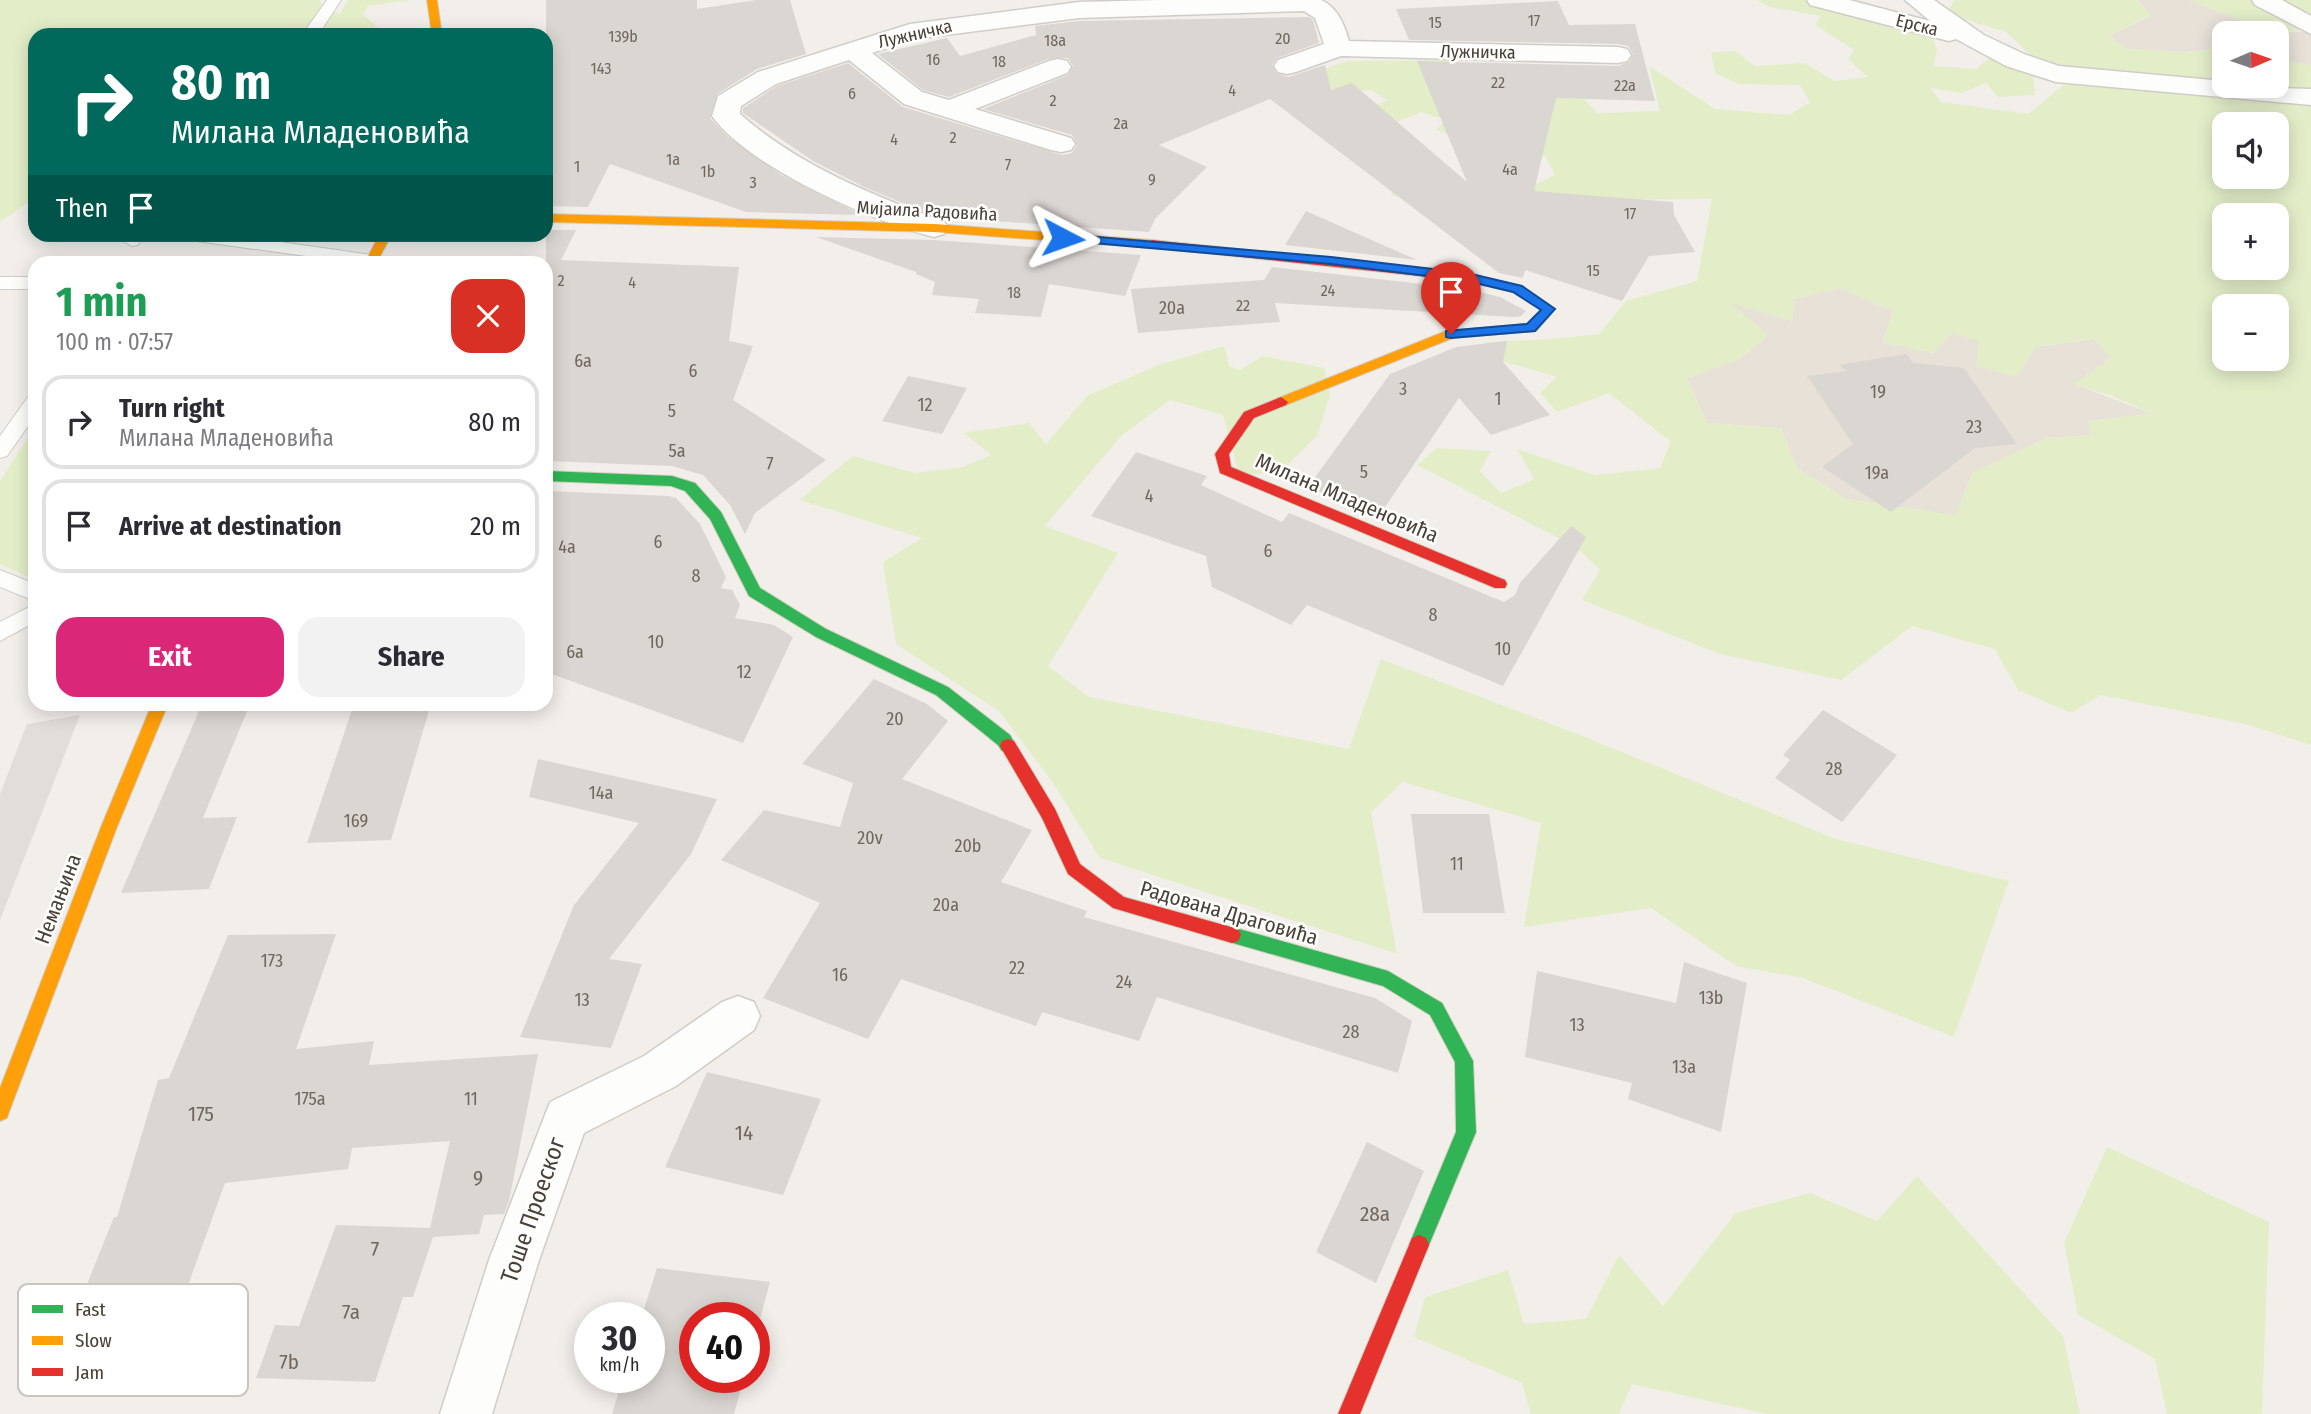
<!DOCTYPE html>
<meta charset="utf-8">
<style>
:root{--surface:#fff;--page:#f2f2f3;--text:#2b2b33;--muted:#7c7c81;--line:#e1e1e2;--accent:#db2777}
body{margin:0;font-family:"Fira Sans Condensed",sans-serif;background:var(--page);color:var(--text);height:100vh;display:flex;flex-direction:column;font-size:26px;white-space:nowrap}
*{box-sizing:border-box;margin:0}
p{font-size:23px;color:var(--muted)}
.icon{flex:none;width:38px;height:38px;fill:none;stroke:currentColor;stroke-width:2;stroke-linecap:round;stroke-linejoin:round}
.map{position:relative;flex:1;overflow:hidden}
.panel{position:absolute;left:28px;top:256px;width:525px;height:455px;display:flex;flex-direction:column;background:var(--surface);border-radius:21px;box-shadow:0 4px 18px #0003}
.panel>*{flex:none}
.guide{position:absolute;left:28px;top:28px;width:525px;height:214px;border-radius:21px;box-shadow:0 4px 18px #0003;background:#00695c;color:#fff;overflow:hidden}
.needle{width:46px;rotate:88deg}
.buttons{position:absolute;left:2212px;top:21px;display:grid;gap:14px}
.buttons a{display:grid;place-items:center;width:77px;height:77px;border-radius:14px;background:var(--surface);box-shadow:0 4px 18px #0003;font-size:35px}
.speed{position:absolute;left:574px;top:1302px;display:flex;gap:14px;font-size:35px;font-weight:700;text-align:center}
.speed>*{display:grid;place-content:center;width:91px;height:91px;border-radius:50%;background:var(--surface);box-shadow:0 4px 18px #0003;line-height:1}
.speed small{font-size:18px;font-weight:400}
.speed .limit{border:10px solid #d22;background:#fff;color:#111}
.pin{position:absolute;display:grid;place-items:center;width:60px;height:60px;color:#fff;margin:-72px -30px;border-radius:50% 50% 50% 0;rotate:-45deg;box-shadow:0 0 7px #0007}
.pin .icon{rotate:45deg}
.me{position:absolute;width:77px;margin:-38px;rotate:94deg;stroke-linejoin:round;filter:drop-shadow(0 0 5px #0008)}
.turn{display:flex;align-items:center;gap:24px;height:147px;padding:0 28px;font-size:32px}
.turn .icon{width:91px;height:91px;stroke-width:2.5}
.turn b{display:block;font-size:49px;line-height:60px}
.then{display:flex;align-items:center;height:66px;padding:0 28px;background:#0003;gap:14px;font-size:26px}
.round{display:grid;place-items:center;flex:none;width:74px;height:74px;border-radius:21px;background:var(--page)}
.overview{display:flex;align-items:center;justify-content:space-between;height:119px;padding:0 28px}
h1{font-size:42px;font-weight:700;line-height:52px;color:#1e9e55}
.primary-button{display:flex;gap:14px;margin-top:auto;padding:14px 28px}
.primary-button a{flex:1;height:80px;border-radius:21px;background:var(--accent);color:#fff;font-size:28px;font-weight:700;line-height:80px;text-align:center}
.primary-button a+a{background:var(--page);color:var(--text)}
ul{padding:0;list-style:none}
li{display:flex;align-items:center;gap:21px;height:94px;margin:0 14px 10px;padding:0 14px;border:4px solid var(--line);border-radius:21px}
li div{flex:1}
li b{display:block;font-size:26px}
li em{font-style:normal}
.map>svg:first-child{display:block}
.residential{fill:#e7e1d8}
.green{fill:#e3eec9;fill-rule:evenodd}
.parking{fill:#e1deda}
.building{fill:#dad6d1}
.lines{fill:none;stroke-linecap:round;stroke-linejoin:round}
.lane-casing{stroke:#d0cdc8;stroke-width:2}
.street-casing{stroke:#d0cdc8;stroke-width:3}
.fast-casing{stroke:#d4cec2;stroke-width:2}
.slow-casing{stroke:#d4cec2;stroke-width:2}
.jam-casing{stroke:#d4cec2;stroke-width:2}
.lane{fill:#fdfdfc;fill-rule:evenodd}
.street{fill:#fdfdfc;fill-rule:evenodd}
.fast{fill:#30b455;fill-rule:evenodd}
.slow{fill:#ff9f0a;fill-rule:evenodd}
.jam{fill:#e5322d;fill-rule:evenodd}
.route{fill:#1a73e8;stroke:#114b97;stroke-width:2}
.labels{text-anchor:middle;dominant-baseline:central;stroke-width:5;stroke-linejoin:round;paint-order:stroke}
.far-number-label{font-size:16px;fill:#70675e}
.far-street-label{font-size:18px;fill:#4a4035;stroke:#fff}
.number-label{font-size:18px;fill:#70675e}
.street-label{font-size:21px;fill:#4a4035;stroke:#fff}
.near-number-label{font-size:21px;fill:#70675e}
.near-street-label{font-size:24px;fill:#4a4035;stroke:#fff}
.key{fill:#fff;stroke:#c9c6c2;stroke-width:2}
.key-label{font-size:19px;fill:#4a4035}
</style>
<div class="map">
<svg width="2311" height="1414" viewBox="0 0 2311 1414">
<rect width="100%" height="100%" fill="#f2efeb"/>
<path class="residential" d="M2138 0H2190L2266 31 2311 32V65L2277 60V33H2224V48L2187 52 2126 49 2108 36 2150 16Z
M1840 288 1893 311 1883 342 1934 353 1952 333 1979 341 2036 347 2094 339 2111 358 2074 384 2153 414 2089 421 2091 435 2047 438 1973 473 1955 516 1846 499 1796 468 1781 428 1707 423 1687 378 1740 359 1768 335 1728 302 1792 321 1794 299Z"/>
<path class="green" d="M0 0H319L325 8 340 14 348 0H412L368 6 363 15 379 28 380 35H35V198L0 222Z
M1757 0H1859L1928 21 1937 50 1934 66 1976 69 1992 56 2033 75 2035 95 1998 97 1986 83 1961 93 1931 88 1941 102 2028 114 2062 86 2080 82 2039 63 2006 32 1947 14 1954 0H2138L2150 15 2108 36 2126 49 2187 52 2224 48V86H2277V60L2311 65V745L2249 725 2101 695 2071 713 2018 690 1995 649 1912 626 1841 680 1720 654 1582 600 1600 570 1576 547 1417 465 1437 448 1491 451 1480 471 1501 493 1534 479 1517 449 1595 475 1660 468 1671 442 1609 393 1557 412 1540 393 1557 377 1474 353 1485 342 1551 339 1599 334 1626 301 1697 281 1712 199 1611 200 1489 222 1391 195 1400 174 1520 192 1555 175 1546 157 1487 146 1436 130 1446 120 1421 112 1380 129 1356 115 1387 100 1371 90 1304 95 1294 79 1348 61 1451 60 1467 114 1537 75 1579 93 1597 113 1660 111 1649 66 1715 109 1789 115 1810 102 1800 85 1739 84 1715 73 1711 52 1735 51 1755 66 1804 63 1835 81 1868 77 1848 59 1854 50 1815 25 1821 16 1769 7ZM2224 124H2277V177H2224ZM2224 215H2277V268H2224ZM1840 288 1893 311 1883 342 1934 353 1952 333 1979 341 1976 366 2017 377 2036 347 2094 339 2111 358 2073 384 2112 396 2151 413 2089 421 2090 435 2047 438 1973 473 1955 515 1846 499 1797 468 1781 428 1707 423 1687 378 1740 359 1769 335 1730 303 1793 321 1794 299ZM2224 306H2277V359H2224Z
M2190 0H2311V30L2266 31Z
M1224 346 1229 366 1240 370 1263 356 1324 368 1330 395 1317 436 1279 473 1239 474 1223 415 1170 400 1121 436 1045 526 1118 553 1048 666 1089 697 1349 749 1381 659 1575 733 1836 839 2009 881 1954 1037 1803 978 1736 966 1651 908 1524 927 1541 823 1403 782 1371 812 1397 954 1100 858 1053 783 999 711 896 644 883 562 922 538 799 500 853 456 915 473 963 467 991 455 964 433 1029 423 1046 444 1087 396 1158 365Z
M35 427V580L0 564V481Z
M2107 1147 2269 1222 2262 1414H2167L2155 1359 2078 1315 2064 1243Z
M1917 1176 2063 1336 2080 1414H1767L1632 1384 1619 1414H1531L1522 1383 1414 1337 1425 1297 1508 1270 1524 1324 1586 1319 1619 1255 1663 1306 1736 1213 1810 1193 1877 1221Z"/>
<path class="parking" d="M80 715 0 920V794L27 724Z"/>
<path class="building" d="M546 0H697V9L756 0H790L806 54 757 69 717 94 710 118 728 137 781 175 862 215 746 212 610 164 588 207 546 206Z
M1558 1 1569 25 1635 24 1655 101 1556 98 1534 191 1673 202 1674 215 1695 252 1649 256 1622 301 1525 270 1523 278 1499 273 1270 99 1159 145 1207 167 1155 219 1149 232 937 217 864 187 813 161 743 113V108L777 86 848 63 903 107 1062 155 1072 153 1077 145 1072 135 983 109 1068 75 1073 66 1068 58 1048 59 949 97 923 90 878 54 947 38 960 56 1036 35 1035 26 1079 21 1309 17 1313 20 1319 43 1277 58 1272 65 1276 73 1288 77 1325 65 1331 90 1352 83 1467 182 1417 61 1618 66 1629 62 1633 54 1628 46 1618 44 1409 40 1396 9Z
M1306 211 1417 260 1285 245Z
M546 230H576L561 260 739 267 729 341 753 346 733 400 826 460 755 513 745 534 730 505 703 475 672 466 546 461Z
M816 237 934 240 1141 255 1125 296 1049 284 1041 317 975 313 979 299 932 295 935 282 916 274V272Z
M1272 267 1467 289 1500 297 1526 311 1521 316 1513 317 1275 303 1280 322 1138 333 1131 289 1264 280Z
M1507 341 1503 362 1550 415 1491 435 1459 398 1379 516 1308 487 1390 374 1456 347Z
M1906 354 1913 363 1964 368 2017 444 1975 448 1891 512 1822 467 1853 444 1807 376 1847 371 1838 365Z
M908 376 967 388 942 434 882 421Z
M1136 452 1207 476 1201 485 1282 522 1289 513 1504 602 1515 595 1520 583 1571 526 1586 537 1503 686 1307 605 1291 625 1212 587 1206 556 1091 516Z
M546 491 669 496 676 498 700 524 726 577 721 588 732 590 740 605 735 618 774 625 793 637 743 743 546 672Z
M874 679 927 704 948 721 902 779 1032 830 1001 882 1087 911 1084 917 1375 998 1412 1021 1398 1073 1157 997 1139 1041 1042 1012 1036 1026 901 979 868 1039 763 998 820 903 721 860 764 810 840 827 853 783 802 764Z
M202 704H250L203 818 237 817 209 889 121 893Z
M354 704H431L391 840 307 843Z
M1823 710 1897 755 1842 822 1775 778 1790 760 1783 755Z
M538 759 717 799 691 854 609 959 642 964 611 1048 520 1037 574 905 639 823 529 797Z
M1411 814H1489L1505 913H1423Z
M336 934 296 1049 374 1041 369 1065 538 1054 509 1201 504 1214 484 1215 479 1234 433 1237 413 1297H403L375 1382 256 1378 275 1325 299 1326 336 1225 430 1228 450 1141 352 1148 348 1169 225 1183 152 1385 105 1386 125 1334H67L114 1217H117L158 1080 169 1078 228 935Z
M1684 962 1747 983 1721 1132 1628 1099 1632 1083 1525 1057 1537 971 1676 1003Z
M707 1072 821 1099 783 1195 665 1167Z
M1367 1142 1424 1171 1376 1283 1316 1252Z
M657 1268 770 1282 754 1341V1318H695V1377H744L734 1414H612L623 1377H649V1318H641Z"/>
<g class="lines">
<defs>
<path id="lane" d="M327 0H341L318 35H302Z
M126 234H143L138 245 132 246 123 241Z
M174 234H225L372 255 381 260 379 262H350L182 239Z
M0 277H35V289H0Z
M35 395V416L7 456 0 458V436L28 397Z
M0 570 35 584V601L0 587Z
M35 604V622L0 641V622Z"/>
<path id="street" d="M1158 0H1321C1338 8 1344 24 1349 41L1618 47 1627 49 1631 55 1627 61 1618 63 1341 56 1296 72 1287 74 1278 72 1274 66 1278 60 1324 44 1315 18 1304 11 1079 18 914 39 872 53 922 92 949 100 1049 61 1058 59 1067 61 1071 67 1067 73 975 109 1071 138 1075 144 1071 150 1061 152 1051 150 904 104 849 60 776 84 741 106 740 114C799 166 871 194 944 222L949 228 944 234 934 237C874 222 748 167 712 116L718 96 758 72 910 24 1079 2Z
M1807 0H1849L1930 21 1905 0H1934L1984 35 2024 54 2059 66 2224 81V86L2311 89V105L2056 82 2006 66 1956 39 1949 41 1810 5Z
M2252 0H2282L2311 16V34L2255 5Z
M738 996 754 1002 760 1016 754 1030 676 1086 584 1133 539 1260 492 1414H440L489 1260 550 1102 644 1056 722 1002Z"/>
<path id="fast" d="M546 471 672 476 695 483 721 512 760 588 826 629 948 687 1010 735 1016 746 1014 751H1002L998 745 936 695 816 637 749 596 710 519 685 491 671 486 546 481Z
M1232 927 1388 971 1442 1003 1473 1061 1476 1132 1426 1252 1419 1255 1412 1252 1409 1245 1456 1132 1455 1062 1430 1015 1383 986 1226 941 1223 935 1226 929Z"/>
<path id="slow" d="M427 0H437L442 35H432Z
M546 214 934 224 1152 240 1158 244 1152 248 934 232 546 222Z
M380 234H392L377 262H365Z
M1549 305 1555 309 1536 331 1453 338 1286 405 1281 407 1274 402 1276 399 1446 331 1527 324 1545 306Z
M152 704H168L117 827 9 1112 7 1118 0 1121V1088L101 827Z"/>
<path id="jam" d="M1152 240 1467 273 1521 286 1555 309 1549 313 1545 312 1513 292 1467 281 1148 247 1146 244Z
M1281 397 1288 402 1286 405 1254 418 1229 454 1231 467 1505 580 1507 584 1505 588H1495L1220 473 1215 454 1244 412Z
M1008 739 1014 741 1055 809 1080 864 1124 897 1238 929 1241 935 1238 941 1232 943 1113 908 1068 874 1042 818 1000 746 1002 741Z
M1419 1235 1426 1238 1429 1245 1360 1414H1338L1412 1238Z"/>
</defs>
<use href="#lane" class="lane-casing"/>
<use href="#street" class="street-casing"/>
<use href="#fast" class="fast-casing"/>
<use href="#slow" class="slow-casing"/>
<use href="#jam" class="jam-casing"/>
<use href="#lane" class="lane"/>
<use href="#street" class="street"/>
<use href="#fast" class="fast"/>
<use href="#slow" class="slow"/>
<use href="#jam" class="jam"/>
</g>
<path class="route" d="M1063 234 1331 257 1467 273 1522 286 1555 309 1535 331 1451 338 1446 337V331L1527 324 1541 310 1513 292 1467 281 1331 264 1059 240 1057 238Z"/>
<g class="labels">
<g class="far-number-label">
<text x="1534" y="20">17</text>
<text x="1435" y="22">15</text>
<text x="623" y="36">139b</text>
<text x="1283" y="38">20</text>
<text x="1055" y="40">18a</text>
<text x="933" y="59">16</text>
<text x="999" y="61">18</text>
<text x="601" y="68">143</text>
<text x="1498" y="82">22</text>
<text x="1625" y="85">22a</text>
<text x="1232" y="90">4</text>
<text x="852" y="93">6</text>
<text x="1053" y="100">2</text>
<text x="1121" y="123">2a</text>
<text x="953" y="137">2</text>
<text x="894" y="139">4</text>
<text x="673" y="159">1a</text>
<text x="1008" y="164">7</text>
<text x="577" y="166">1</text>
<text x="1510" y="169">4a</text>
<text x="708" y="171">1b</text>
<text x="1152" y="179">9</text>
<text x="753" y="182">3</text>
<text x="1630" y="213">17</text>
<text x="1593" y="270">15</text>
<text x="561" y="280">2</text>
<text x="632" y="282">4</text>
<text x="1328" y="290">24</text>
<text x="1014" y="292">18</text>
<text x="1243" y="305">22</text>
</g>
<g class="far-street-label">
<text transform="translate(1917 25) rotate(14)">Ерска</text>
<text transform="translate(915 34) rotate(-13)">Лужничка</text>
<text transform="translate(1478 52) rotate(1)">Лужничка</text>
<text transform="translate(927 211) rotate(3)">Мијаила Радовића</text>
</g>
<g class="number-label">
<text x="1172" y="308">20a</text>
<text x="583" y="361">6a</text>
<text x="693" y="371">6</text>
<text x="1403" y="389">3</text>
<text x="1878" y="392">19</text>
<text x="1498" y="399">1</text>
<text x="925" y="405">12</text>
<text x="672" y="411">5</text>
<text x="1974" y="427">23</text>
<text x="677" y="451">5a</text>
<text x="770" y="464">7</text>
<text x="1364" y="472">5</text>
<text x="1877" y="473">19a</text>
<text x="1149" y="496">4</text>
<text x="658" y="542">6</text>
<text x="567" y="547">4a</text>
<text x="1268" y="551">6</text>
<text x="696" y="576">8</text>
<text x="1433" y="615">8</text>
<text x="656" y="642">10</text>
<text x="1503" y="649">10</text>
<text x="575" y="652">6a</text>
<text x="744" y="672">12</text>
<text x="895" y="719">20</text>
<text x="1834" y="769">28</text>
<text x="601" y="793">14a</text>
<text x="356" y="821">169</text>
<text x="870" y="838">20v</text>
<text x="968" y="846">20b</text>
<text x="1457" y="864">11</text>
<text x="946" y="905">20a</text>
<text x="272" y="961">173</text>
<text x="1017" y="968">22</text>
<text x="840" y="975">16</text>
<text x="1124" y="982">24</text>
<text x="1711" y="998">13b</text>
<text x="582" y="1000">13</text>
<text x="1577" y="1025">13</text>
<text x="1351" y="1032">28</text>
<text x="1684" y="1067">13a</text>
<text x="310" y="1099">175a</text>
<text x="471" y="1099">11</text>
</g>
<g class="street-label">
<text transform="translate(1347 498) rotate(23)">Милана Младеновића</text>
<text transform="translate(58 899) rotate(-69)">Немањина</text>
<text transform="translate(1229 913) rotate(16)">Радована Драговића</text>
</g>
<g class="near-number-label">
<text x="201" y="1114">175</text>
<text x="744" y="1133">14</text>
<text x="478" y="1178">9</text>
<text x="1375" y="1214">28a</text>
<text x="375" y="1249">7</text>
<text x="351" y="1312">7a</text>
<text x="289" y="1362">7b</text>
</g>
<g class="near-street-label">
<text transform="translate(533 1210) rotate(-71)">Тоше Проеског</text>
</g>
</g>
<rect x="18" y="1284" width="230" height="112" rx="10" class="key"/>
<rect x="32" y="1305" width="31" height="8" fill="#30b455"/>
<rect x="32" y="1336" width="31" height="9" fill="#ff9f0a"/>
<rect x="32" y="1368" width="31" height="8" fill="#e5322d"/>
<g class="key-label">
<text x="75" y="1316">Fast</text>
<text x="75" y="1347">Slow</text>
<text x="75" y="1379">Jam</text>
</g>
</svg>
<div class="buttons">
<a><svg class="needle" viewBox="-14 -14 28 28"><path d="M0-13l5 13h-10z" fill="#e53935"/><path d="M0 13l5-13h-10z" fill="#7c7c81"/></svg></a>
<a><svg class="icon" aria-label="sound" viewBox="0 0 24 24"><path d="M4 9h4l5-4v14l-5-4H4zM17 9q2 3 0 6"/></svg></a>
<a>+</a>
<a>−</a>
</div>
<div class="speed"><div>30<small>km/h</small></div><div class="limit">40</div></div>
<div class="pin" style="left:1451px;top:334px;background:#d93025"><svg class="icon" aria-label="arrive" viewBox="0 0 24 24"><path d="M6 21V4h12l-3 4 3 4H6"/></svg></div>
<svg class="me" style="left:1063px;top:238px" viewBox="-20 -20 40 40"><path d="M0-17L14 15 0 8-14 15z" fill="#1a73e8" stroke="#fff" stroke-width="4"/></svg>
<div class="guide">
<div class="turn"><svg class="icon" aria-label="right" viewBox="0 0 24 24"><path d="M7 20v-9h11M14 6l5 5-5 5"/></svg><div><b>80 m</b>Милана Младеновића</div></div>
<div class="then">Then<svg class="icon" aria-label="arrive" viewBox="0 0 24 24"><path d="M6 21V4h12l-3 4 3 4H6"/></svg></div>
</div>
<section class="panel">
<div class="overview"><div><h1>1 min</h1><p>100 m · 07:57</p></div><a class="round" style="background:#d93025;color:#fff"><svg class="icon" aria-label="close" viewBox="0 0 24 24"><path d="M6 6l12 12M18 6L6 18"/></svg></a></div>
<ul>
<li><svg class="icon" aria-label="right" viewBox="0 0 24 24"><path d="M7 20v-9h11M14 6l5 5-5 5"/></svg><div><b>Turn right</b><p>Милана Младеновића</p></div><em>80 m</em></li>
<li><svg class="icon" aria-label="arrive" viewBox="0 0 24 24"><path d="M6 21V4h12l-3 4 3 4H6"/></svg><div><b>Arrive at destination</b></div><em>20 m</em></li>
</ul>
<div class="primary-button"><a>Exit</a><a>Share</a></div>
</section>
</div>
